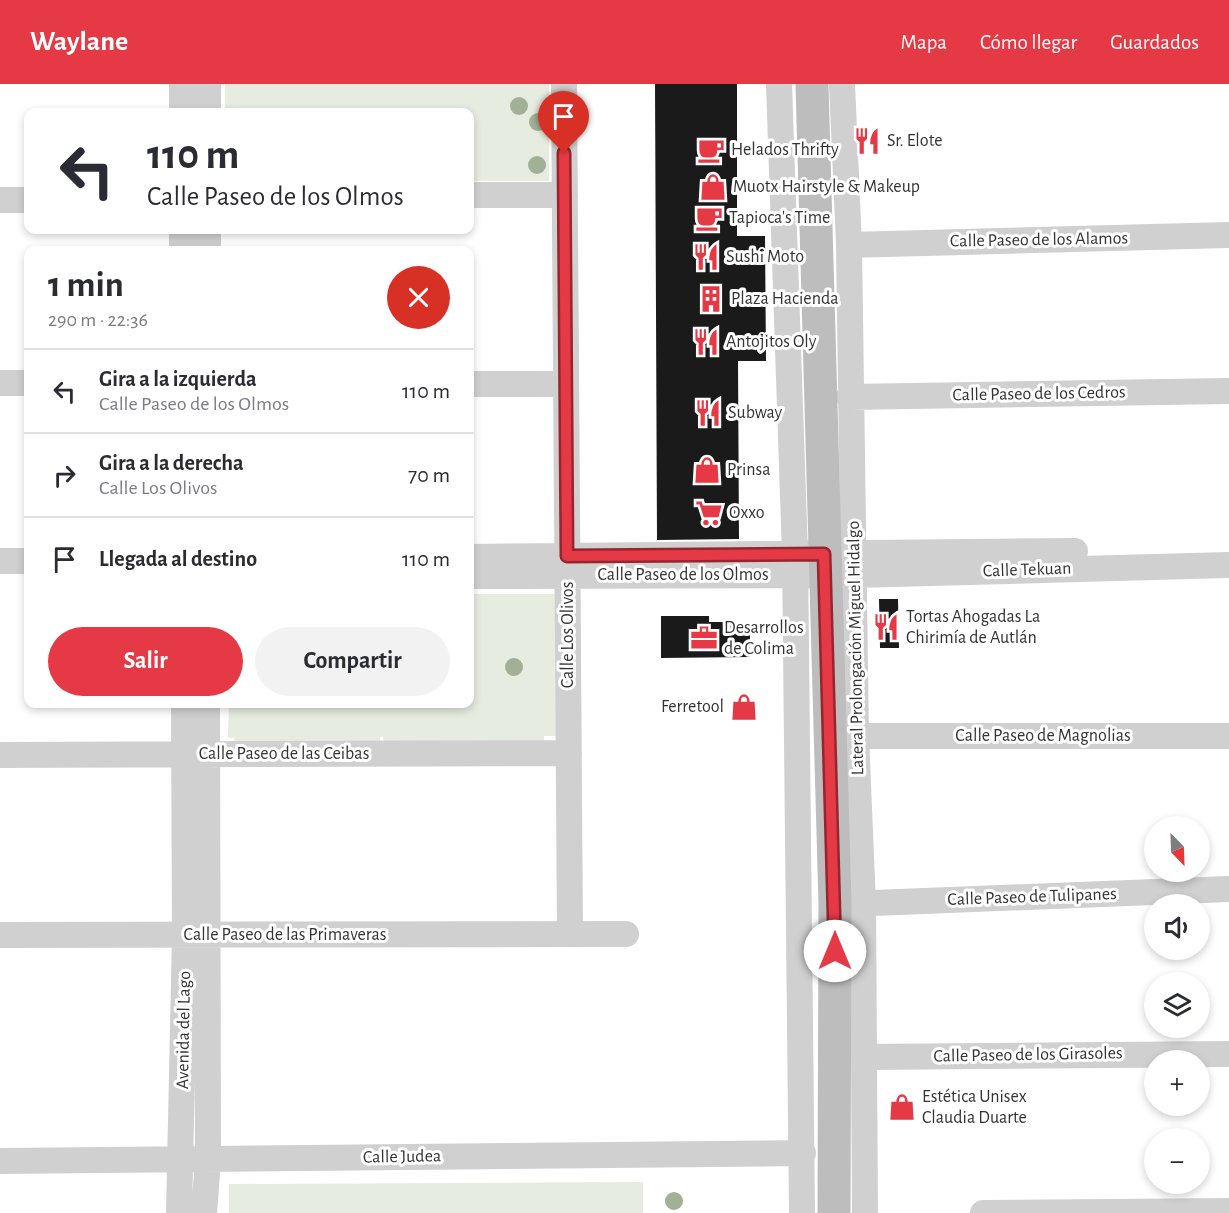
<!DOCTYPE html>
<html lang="es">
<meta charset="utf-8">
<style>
:root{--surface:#fff;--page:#f2f2f3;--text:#2b2b33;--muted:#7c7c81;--line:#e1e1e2;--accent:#e63946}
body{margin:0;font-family:"Alegreya Sans",sans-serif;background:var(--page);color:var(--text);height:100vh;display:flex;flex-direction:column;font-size:22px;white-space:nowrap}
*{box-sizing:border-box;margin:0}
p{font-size:20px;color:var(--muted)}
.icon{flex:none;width:33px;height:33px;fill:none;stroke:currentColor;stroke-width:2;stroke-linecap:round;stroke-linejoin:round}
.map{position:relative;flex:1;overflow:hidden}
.drawer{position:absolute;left:24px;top:162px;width:450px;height:462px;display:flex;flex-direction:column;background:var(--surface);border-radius:12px;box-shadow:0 3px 9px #0003}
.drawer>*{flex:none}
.hud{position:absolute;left:24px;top:24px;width:450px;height:126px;border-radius:12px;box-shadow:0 3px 9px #0003;background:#fff;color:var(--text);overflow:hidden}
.needle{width:39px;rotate:157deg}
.tools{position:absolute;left:1144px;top:732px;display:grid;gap:12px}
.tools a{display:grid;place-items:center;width:66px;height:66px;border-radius:50%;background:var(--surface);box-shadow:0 3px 9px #0003;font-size:30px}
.pin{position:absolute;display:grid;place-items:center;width:51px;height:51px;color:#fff;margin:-62px -26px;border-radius:50% 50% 50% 0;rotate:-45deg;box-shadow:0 0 6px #0007}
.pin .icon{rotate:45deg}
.me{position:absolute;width:66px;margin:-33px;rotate:0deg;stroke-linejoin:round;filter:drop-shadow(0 0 4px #0008)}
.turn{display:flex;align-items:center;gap:21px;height:126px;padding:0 24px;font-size:27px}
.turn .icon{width:78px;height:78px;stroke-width:2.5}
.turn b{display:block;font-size:42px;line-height:51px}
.round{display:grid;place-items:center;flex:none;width:63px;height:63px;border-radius:32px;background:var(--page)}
.head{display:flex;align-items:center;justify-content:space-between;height:102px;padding:0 24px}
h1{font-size:36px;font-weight:700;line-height:45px}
.cta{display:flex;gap:12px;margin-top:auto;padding:12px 24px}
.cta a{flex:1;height:69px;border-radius:36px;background:var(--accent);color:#fff;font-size:24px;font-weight:700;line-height:69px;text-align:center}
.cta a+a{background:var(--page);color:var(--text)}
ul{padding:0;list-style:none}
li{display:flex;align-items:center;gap:18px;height:84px;padding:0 24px;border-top:2px solid var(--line)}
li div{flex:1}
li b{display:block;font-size:22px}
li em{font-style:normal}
header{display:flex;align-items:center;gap:36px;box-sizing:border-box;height:84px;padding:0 30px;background:var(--accent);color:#fff}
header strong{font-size:28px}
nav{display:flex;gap:33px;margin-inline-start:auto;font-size:21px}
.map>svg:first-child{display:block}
.green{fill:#e6ecdf}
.building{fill:#1a1a1a}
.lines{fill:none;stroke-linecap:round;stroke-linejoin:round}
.street{stroke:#d0d0d0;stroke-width:26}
.secondary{stroke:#bdbdbd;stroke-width:33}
.tree{fill:#a2b095}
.route-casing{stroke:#96252e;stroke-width:15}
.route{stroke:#e63946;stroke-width:10}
.labels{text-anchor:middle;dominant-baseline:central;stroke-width:6;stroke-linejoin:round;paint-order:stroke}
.poi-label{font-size:18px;fill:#333;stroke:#fff;text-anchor:start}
.street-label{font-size:18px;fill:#333;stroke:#fff}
</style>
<header>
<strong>Waylane</strong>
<nav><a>Mapa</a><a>Cómo llegar</a><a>Guardados</a></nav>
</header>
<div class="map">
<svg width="1229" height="1129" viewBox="0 0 1229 1129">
<rect width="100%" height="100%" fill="#fff"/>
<path class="green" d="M225 0H549V97H470V28H225Z
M470 510H555L556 652H544V660H384L383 653H380V660H235L234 654H228L229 620H470Z
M643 1098V1129H229V1100Z"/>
<path class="building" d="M655 0H737V152H765L766 277H738L739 455 657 456Z
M879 515H898L899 564H880Z
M661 532H709V538H750V573L661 574Z"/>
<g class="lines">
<path class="street" d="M182 0V28
M564 0 570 850
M779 0 795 470 802 1129
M842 0 849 161 856 652 863 820 865 1129
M208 28V0
M470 111H565
M0 116H28
M182 146V166
M849 161 1229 151
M208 166V146
M0 299H28
M470 300H566
M849 313 1229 307
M470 473 1075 467
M0 477H28
M470 492 855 491 1229 481
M856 652H1229
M0 671 569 669
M848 820 1229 805
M0 851 626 850
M864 973 1229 970
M0 1077 803 1069
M179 1129 185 851 184 620
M204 1129 208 1075 207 620
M983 1129 1229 1127"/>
<path class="secondary" d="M812 0 835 820 834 1129"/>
</g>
<g class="tree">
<circle cx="519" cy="22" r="9"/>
<circle cx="538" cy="38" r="9"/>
<circle cx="537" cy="81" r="9"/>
<circle cx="514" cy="583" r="9"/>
<circle cx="674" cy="1117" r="9"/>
</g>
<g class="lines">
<defs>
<path id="route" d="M564 69 567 472 824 470 835 867"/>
</defs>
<use href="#route" class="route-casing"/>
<use href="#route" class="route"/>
</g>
<defs>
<symbol id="restaurant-bare" viewBox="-9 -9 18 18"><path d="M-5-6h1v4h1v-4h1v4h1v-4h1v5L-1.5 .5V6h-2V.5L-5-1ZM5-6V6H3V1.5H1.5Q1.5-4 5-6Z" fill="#e63946" stroke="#fff" stroke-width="2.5" paint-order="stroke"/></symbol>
<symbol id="cafe-bare" viewBox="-9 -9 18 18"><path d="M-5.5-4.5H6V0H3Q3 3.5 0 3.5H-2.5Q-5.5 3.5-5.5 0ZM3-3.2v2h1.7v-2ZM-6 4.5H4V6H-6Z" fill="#e63946" stroke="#fff" stroke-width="2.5" paint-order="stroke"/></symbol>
<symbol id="shop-bare" viewBox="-9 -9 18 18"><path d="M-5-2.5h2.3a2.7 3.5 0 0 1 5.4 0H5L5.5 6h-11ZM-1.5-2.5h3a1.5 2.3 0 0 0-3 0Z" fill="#e63946" stroke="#fff" stroke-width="2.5" paint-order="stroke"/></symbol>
<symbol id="building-bare" viewBox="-9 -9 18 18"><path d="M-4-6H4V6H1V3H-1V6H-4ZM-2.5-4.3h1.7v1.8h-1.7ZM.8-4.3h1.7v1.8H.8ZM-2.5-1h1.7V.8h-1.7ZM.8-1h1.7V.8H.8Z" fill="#e63946" stroke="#fff" stroke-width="2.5" paint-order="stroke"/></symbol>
<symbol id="supermarket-bare" viewBox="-9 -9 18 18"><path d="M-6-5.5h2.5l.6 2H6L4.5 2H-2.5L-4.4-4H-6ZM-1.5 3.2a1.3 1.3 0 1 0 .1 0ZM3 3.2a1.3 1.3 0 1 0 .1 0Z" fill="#e63946" stroke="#fff" stroke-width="2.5" paint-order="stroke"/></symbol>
<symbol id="office-bare" viewBox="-9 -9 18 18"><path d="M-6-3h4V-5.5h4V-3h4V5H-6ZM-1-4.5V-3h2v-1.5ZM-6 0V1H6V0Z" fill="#e63946" stroke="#fff" stroke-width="2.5" paint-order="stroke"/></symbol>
</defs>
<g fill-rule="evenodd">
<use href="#restaurant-bare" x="848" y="38" width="38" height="38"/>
<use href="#cafe-bare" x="692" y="47" width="38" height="38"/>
<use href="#shop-bare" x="694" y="84" width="38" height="38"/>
<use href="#cafe-bare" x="690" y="115" width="38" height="38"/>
<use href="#restaurant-bare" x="687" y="154" width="38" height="38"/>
<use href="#building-bare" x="692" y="196" width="38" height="38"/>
<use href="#restaurant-bare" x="687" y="239" width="38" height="38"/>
<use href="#restaurant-bare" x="689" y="310" width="38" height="38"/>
<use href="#shop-bare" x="688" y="367" width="38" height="38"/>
<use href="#supermarket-bare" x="690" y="410" width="38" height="38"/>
<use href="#restaurant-bare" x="867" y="524" width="38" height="38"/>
<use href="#office-bare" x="685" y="535" width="38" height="38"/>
<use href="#shop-bare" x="725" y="604" width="38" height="38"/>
<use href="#shop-bare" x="883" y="1004" width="38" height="38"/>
</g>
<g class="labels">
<g class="poi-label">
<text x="887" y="57">Sr. Elote</text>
<text x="731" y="66">Helados Thrifty</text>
<text x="733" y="103">Muotx Hairstyle &amp; Makeup</text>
<text x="729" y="134">Tapioca's Time</text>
<text x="726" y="173">Sushi Moto</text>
<text x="731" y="215">Plaza Hacienda</text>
<text x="726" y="258">Antojitos Oly</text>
<text x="728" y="329">Subway</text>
<text x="727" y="386">Prinsa</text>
<text x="729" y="429">Oxxo</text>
<text x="906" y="533">Tortas Ahogadas La<tspan x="906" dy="21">Chirimía de Autlán</tspan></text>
<text x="724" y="544">Desarrollos<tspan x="724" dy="21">de Colima</tspan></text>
<text x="724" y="623" text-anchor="end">Ferretool</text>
<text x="922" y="1013">Estética Unisex<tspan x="922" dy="21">Claudia Duarte</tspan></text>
</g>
<g class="street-label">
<text transform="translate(1039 156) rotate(-1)">Calle Paseo de los Alamos</text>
<text transform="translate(1039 310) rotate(-1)">Calle Paseo de los Cedros</text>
<text transform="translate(1027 486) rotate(-2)">Calle Tekuan</text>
<text x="683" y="491">Calle Paseo de los Olmos</text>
<text transform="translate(568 551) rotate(-90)">Calle Los Olivos</text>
<text transform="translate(856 564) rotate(-91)">Lateral Prolongación Miguel Hidalgo</text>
<text x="1043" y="652">Calle Paseo de Magnolias</text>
<text x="284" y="670">Calle Paseo de las Ceibas</text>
<text transform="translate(1032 813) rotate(-2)">Calle Paseo de Tulipanes</text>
<text x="285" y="851">Calle Paseo de las Primaveras</text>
<text transform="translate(184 946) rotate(-89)">Avenida del Lago</text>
<text transform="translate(1028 971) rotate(-1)">Calle Paseo de los Girasoles</text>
<text transform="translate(402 1073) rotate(-1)">Calle Judea</text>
</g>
</g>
</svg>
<div class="tools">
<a><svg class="needle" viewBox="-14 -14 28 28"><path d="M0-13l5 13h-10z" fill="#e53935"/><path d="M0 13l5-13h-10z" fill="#7c7c81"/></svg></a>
<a><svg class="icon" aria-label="sound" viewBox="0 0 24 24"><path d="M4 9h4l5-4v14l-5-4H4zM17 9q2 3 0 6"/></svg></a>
<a><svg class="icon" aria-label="layers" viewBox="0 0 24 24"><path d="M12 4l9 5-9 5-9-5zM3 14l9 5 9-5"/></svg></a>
<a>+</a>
<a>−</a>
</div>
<div class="pin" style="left:564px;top:69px;background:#d93025"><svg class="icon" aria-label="arrive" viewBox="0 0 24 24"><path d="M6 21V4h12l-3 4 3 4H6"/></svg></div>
<svg class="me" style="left:835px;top:867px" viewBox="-20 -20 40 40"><circle r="19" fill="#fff"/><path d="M0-13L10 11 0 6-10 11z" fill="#e63946"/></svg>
<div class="hud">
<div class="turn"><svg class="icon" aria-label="left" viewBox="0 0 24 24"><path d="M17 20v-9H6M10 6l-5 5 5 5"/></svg><div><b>110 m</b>Calle Paseo de los Olmos</div></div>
</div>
<section class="drawer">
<div class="head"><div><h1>1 min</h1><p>290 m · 22:36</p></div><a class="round" style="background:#d93025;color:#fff"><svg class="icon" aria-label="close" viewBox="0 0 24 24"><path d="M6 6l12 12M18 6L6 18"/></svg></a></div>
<ul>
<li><svg class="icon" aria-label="left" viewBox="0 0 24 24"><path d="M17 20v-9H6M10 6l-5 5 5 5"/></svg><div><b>Gira a la izquierda</b><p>Calle Paseo de los Olmos</p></div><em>110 m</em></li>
<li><svg class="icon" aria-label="right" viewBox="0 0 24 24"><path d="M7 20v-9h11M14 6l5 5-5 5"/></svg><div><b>Gira a la derecha</b><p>Calle Los Olivos</p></div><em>70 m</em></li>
<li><svg class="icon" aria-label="arrive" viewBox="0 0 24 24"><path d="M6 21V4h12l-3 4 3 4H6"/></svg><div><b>Llegada al destino</b></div><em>110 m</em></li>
</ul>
<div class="cta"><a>Salir</a><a>Compartir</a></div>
</section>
</div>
